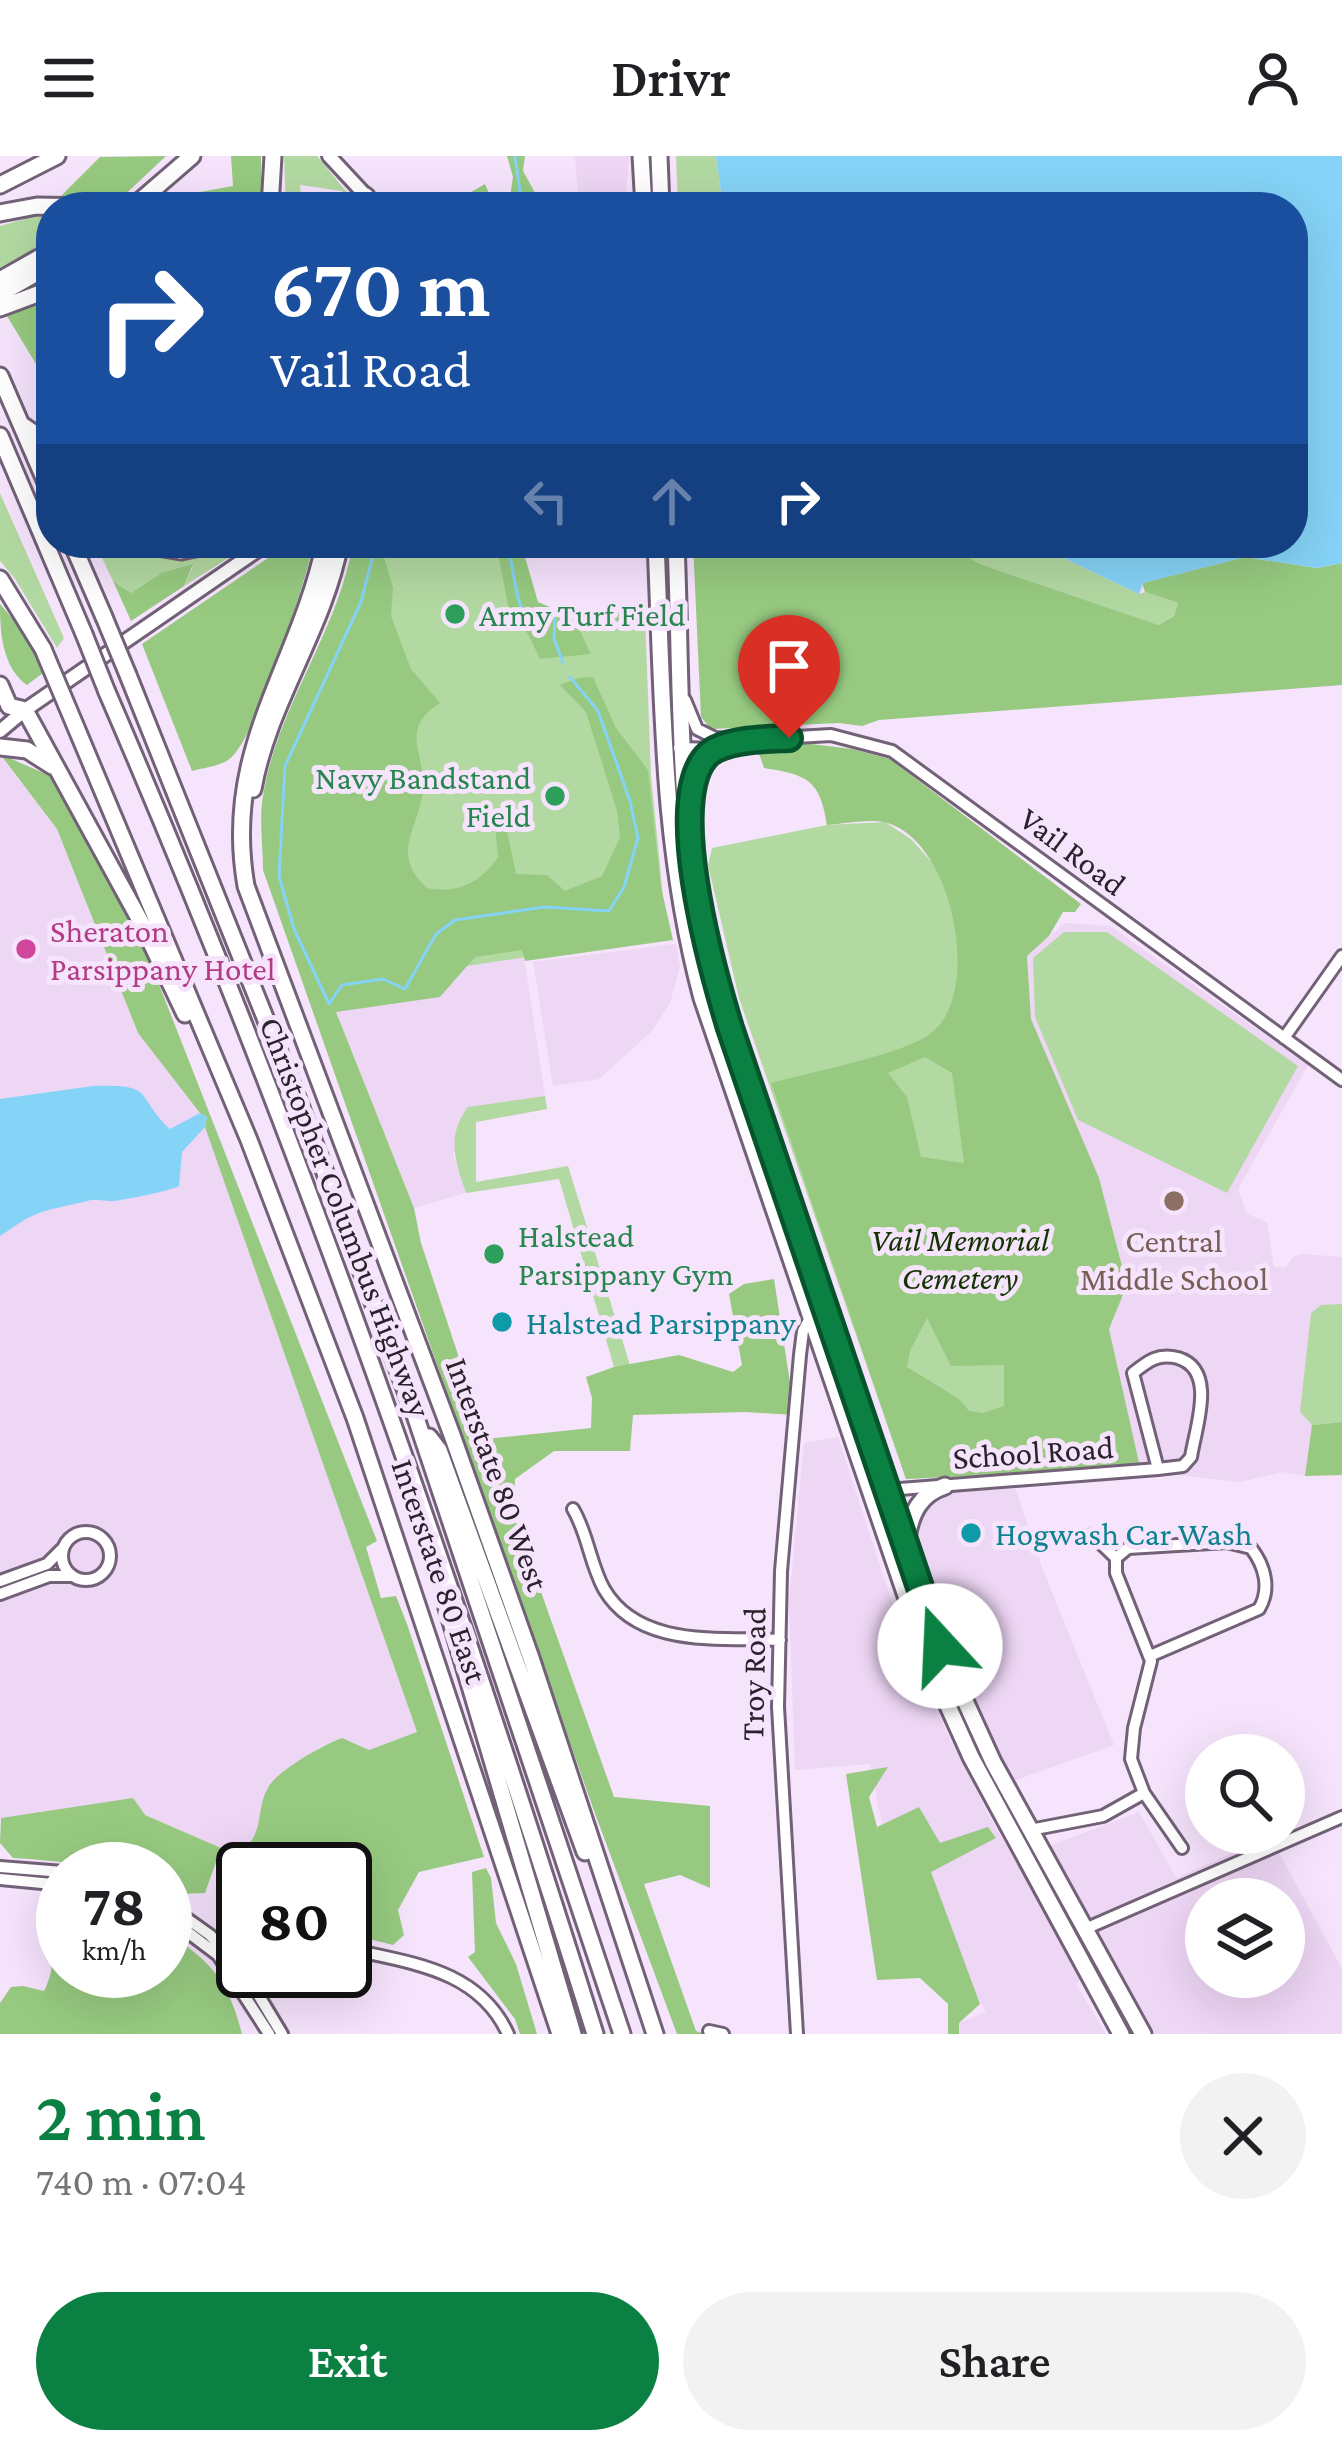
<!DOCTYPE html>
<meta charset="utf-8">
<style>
:root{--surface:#fff;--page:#f2f2f2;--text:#202124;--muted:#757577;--accent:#0b8043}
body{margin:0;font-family:"Crimson Pro",serif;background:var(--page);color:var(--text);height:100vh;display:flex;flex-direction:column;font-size:45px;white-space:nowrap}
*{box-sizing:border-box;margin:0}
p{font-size:39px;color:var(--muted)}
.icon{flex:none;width:66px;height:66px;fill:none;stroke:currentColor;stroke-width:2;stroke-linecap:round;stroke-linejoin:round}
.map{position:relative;height:1878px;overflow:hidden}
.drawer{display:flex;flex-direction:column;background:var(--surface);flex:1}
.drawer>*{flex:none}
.hud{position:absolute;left:36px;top:36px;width:1272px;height:366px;border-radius:48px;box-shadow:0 12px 48px #0002;background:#1a4fa0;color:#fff;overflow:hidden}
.tools{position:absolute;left:1185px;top:1578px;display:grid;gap:24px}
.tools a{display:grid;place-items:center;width:120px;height:120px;border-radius:50%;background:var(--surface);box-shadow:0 12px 48px #0002;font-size:60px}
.speed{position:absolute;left:36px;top:1686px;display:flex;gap:24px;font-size:60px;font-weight:700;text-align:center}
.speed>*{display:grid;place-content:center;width:156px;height:156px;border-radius:50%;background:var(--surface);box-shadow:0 12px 48px #0002;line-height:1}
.speed small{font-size:30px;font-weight:400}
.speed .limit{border:6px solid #111;border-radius:18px;background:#fff;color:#111}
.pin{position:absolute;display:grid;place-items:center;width:102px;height:102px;color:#fff;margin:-123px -51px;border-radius:50% 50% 50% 0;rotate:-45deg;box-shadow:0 0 12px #0007}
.pin .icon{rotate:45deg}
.me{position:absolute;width:132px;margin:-66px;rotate:340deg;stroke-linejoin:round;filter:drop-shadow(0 0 9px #0008)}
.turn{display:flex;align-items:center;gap:42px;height:252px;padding:0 36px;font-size:54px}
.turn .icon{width:156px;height:156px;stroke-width:2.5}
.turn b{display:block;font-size:84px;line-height:102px}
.lanes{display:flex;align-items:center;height:114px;padding:0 36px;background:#0003;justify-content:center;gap:60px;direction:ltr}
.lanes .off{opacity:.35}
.round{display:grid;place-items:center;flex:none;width:126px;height:126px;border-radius:63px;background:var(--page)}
.summary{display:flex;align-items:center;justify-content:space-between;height:204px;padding:0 36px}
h1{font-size:72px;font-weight:600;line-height:90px;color:var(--accent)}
.button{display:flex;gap:24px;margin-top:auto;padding:24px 36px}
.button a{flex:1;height:138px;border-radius:72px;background:var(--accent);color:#fff;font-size:48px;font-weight:600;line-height:138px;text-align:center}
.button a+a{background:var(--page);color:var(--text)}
header{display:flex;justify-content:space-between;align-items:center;height:156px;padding:0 36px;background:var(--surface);font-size:54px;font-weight:600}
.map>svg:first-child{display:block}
.built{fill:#eed6f5;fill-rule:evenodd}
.green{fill:#b3d9a2}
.forest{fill:#97ca80;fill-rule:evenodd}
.water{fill:#85d3f7}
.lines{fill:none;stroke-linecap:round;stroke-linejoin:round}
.stream{stroke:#85d3f7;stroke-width:3}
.minor-casing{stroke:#726177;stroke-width:16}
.major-casing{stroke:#726177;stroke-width:18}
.highway-casing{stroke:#726177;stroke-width:21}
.minor{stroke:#fff;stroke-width:10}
.major{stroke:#fff;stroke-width:12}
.highway{stroke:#fff;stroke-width:15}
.highway-bridge-casing{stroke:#726177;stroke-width:21;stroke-linecap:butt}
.highway-bridge{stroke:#fff;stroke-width:15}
.route-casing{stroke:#07532c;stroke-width:30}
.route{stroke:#0b8043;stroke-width:21}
.leisure-dot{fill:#2e9e5b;stroke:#f6e3fc;stroke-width:4.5}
.hotel-dot{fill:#d1479c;stroke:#f6e3fc;stroke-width:4.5}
.education-dot{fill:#8d6e63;stroke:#f6e3fc;stroke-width:4.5}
.culture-dot{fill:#0f9aa8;stroke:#f6e3fc;stroke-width:4.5}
.labels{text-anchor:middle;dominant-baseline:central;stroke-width:10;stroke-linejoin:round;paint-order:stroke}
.leisure-label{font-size:33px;fill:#27864d;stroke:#f6e3fc;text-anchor:start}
.street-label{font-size:33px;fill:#2a232c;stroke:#f6e3fc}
.hotel-label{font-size:33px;fill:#b23c85;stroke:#f6e3fc;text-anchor:start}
.park-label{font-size:33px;font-style:italic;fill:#133300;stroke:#f6e3fc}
.education-label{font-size:33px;fill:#785e54;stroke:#f6e3fc}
.culture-label{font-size:33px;fill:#0d838f;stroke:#f6e3fc;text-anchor:start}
</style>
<header><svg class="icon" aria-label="menu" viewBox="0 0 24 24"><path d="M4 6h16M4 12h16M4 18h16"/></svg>Drivr<svg class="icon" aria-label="person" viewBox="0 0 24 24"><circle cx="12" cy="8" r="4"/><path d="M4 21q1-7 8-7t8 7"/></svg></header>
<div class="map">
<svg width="1342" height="1878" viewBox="0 0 1342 1878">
<rect width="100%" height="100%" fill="#f6e3fc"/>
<path class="built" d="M575 0H629L625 51H575L579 50Z
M0 599 57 673 138 877 207 961 205 971 417 1577 369 1594 342 1582 324 1588 270 1628 254 1686 238 1699 144 1659 0 1663Z
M1065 767 1110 770 1308 909 1238 1033 1247 1058 1267 1066 1274 1111H1286L1293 1101 1302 1098 1342 1101V1266L1312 1269 1305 1320 1283 1316 1240 1326 1169 1318 1145 1320 1140 1311 1109 1173 1127 1129 1099 1022 1031 863 1027 800Z
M676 788 680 811 670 847 651 876 599 923 553 930 533 806Z
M523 794 545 940 468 952 453 999 466 1037 414 1052 335 855 440 841 475 801Z
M838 1281 898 1465 950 1583 991 1663 1082 1821 1076 1828 1106 1878H959V1867L986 1856 885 1683 870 1608 795 1614 789 1446 804 1287Z
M1015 1331 1043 1414 1114 1589 1013 1625 953 1497 913 1379 917 1357 940 1336Z
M1139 1656 1176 1722 1270 1680 1342 1813V1878H1154L1049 1690ZM1206 1743H1284V1821H1206Z"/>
<path class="green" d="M284 0H317L359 51H349L342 35 300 29 302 51H286Z
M676 0H716L723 51H678Z
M31 61H51V85L0 115V70Z
M0 337 64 482 57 492 15 423 0 405Z
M95 387C128 387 156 402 190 400 210 398 226 387 245 387L238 396 184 430 193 410 161 417 131 437 113 425Z
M388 387H514L543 459 645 460 651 620 667 780 327 831 374 453Z
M944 387H1032L1139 438 1145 436 1178 447 1174 460 1159 469 980 408Z
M885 666 911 683 938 713 1140 1311 906 1323 739 842 708 709 712 692 827 669Z
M1064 776H1107L1298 910 1227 1037 1078 964 1035 861 1033 802Z
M545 940 547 953 476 966V1026L568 1010 630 1209 614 1211 559 1023 466 1037C455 1005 446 980 468 951Z
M1342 1148V1266L1312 1269 1300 1256 1311 1157 1321 1149Z"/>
<path class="forest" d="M166 0 116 47 61 40 100 1Z
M231 0H261V51H160L167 42 233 30Z
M507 0H525L523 15 543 51H445L485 28 493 47 510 41 513 21Z
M51 143V210L39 213 7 160Z
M290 387H314C305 425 257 585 228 604 219 610 203 612 192 615L142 488Z
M353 387H387L384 401 393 432 391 460 411 513 440 547C398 574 426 597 423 634 419 674 389 697 427 732 458 738 480 727 498 701L494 661 504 660 516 718 547 719 565 735 602 720 620 681 617 655 586 556 560 529 578 522 593 521 616 572 648 614 661 731 673 784 525 805 522 794 475 801 440 841 336 856 414 1052 421 1087 486 1283 591 1272 592 1242 586 1221 614 1211 679 1199 733 1216 742 1209 729 1138 744 1128 774 1123 795 1259 745 1256 633 1259 630 1295H554L515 1323 514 1360 614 1641 710 1650V1732L680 1719 644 1728 696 1875 706 1878H677L593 1652 263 714C263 690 259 663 263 640 277 551 338 476 353 387Z
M496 387H521L538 446 562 456 638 453V468L616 465 580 475 591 498 540 503 528 478 510 459Z
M693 387H944L980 408 1159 469 1174 460 1178 447 1145 436 1142 427 1245 401 1317 412 1342 407V529L879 564 862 570 839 567 711 573 701 561Z
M193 408 184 430 131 465 113 425 131 437 161 417Z
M0 448 22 474 43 517 27 529C2 511 0 476 0 448Z
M787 585 852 593 890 603 1081 748 1075 756H1063L1049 780 1027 800 1031 863 1099 1022 1127 1129 1109 1173 1140 1311 906 1323 771 927C807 917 904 898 930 878 985 838 952 679 883 666 867 663 844 668 827 669 820 624 808 619 764 612L758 595ZM925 901 952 917 964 1007 921 1001 907 941 888 917ZM927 1162 951 1210 1004 1209V1250L983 1257 969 1255 959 1243 907 1211 910 1195Z
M0 598 53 621 140 780 377 1385 366 1391 381 1442 396 1440 407 1468 484 1701 419 1716 398 1754 404 1779 393 1789 345 1777V1713H243V1754L230 1753 238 1699C268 1674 253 1658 269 1630 279 1614 324 1588 342 1582L369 1594 417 1576 205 971 207 961 200 957 138 877 57 673Z
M1342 1266V1319L1305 1320 1312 1269Z
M888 1611 869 1641 877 1671 919 1651 940 1687 988 1671 996 1682 931 1716 980 1848 959 1867V1878H948V1848L920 1822 877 1824 846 1618Z
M133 1642 145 1659 221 1692 205 1737 180 1738 165 1732V1713C114 1713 64 1705 13 1702L0 1687 1 1662Z
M486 1712 491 1722 496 1767 516 1808 537 1878H520L515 1863 468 1801 475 1796 472 1716Z
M51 1738 63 1740V1815H165V1776C211 1804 229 1826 242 1878H0V1847L11 1831 23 1830 44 1835C61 1801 47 1779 42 1744Z"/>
<path class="water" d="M716 0H1342V407L1317 412 1245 401 1143 427 1139 438 1032 387H1293V51H723Z
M93 930C158 928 134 940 170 973L200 957 207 961 205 971 182 996 179 1030C170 1035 127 1043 115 1045 105 1046 96 1042 87 1045 69 1050 49 1052 32 1060 21 1065 11 1073 0 1080V943Z"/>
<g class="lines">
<path class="stream" d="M515 0 522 51
M376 387 361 446 285 610 279 720 294 773 329 848 342 829 383 823 405 833 436 778 455 764 544 751 609 755 624 731 638 682 630 645 598 555 570 521
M507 387C511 400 516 442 521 450 524 456 533 458 539 461L549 458 555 463 554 482 563 507"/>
<defs>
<path id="minor" d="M685 544 697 573 715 582 747 584 831 579 892 595 1342 924
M679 592 717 593 743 586
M1284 882 1342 800
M887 1334 1158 1313 1183 1310 1191 1301C1195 1273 1218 1214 1178 1202 1158 1197 1148 1205 1133 1217L1158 1313
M573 1353C588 1378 590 1408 604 1433 639 1493 721 1481 780 1484
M62 1400a24 24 0 1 1 48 0a24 24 0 1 1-48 0Z
M1092 1379 1116 1402
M0 1425 47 1408 61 1394
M0 1438 49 1420H71
M1150 1500 1259 1453C1271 1433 1265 1410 1251 1392L1227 1386 1128 1392 1116 1402V1417L1151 1505 1134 1572 1131 1603 1144 1637 1182 1692
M1030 1674 1103 1660 1144 1637
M0 1711 63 1716
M0 1723 63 1729
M165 1747 210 1779 243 1814
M165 1759 218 1799 269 1878
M1085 1773 1342 1661
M345 1792C408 1807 478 1812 508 1878
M221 1796 243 1780
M244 1815 282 1878
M709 1875 723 1878
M797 1878 778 1551 781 1415 800 1199 803 1175 811 1160"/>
<path id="major" d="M329 0 369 43
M0 575 25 554 268 387"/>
<path id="highway" d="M641 0 644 51
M659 0 661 51
M0 29 57 0
M366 40 369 51
M133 51 192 0
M270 51 273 0
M0 57 37 50 90 51
M0 124 51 95
M0 138 51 109
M0 152 51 133
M0 220 51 338
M22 269 38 280 51 304
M0 280 84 478
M72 387 104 461
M133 387 181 395 219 387
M325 387C298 513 222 593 246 730L452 1279 531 1502 655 1878
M656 387C663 543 661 689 702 842L930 1510 971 1601 1121 1878
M676 387C682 524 675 693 715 823L940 1490 993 1606 1143 1878
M0 423 43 493
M128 519 300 949 416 1262 622 1878
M0 529 9 550 25 554 142 768 185 858
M107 536C296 973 453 1424 595 1878
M75 569 249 984 355 1262 560 1878
M0 591 27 594 52 610
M253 633C268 547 324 473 340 387
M693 635 699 612 717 593
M429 1281 439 1294 585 1696
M907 1382C911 1357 920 1338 945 1330
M447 1452 573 1878"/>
</defs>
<use href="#minor" class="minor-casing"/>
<use href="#major" class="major-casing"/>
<use href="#highway" class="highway-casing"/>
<use href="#minor" class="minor"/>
<use href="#major" class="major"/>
<use href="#highway" class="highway"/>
<defs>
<path id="highway-bridge" d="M104 461 128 519
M84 478 107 536
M43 493 75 569"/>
</defs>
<use href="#highway-bridge" class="highway-bridge-casing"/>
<use href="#highway-bridge" class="highway-bridge"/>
</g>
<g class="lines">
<defs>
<path id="route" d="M789 582C766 583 737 583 716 593 656 623 715 823 730 872L940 1490"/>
</defs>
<use href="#route" class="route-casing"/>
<use href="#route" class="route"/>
</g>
<g class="leisure-dot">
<circle cx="455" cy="458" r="12"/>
<circle cx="555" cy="640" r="12"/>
<circle cx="494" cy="1098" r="12"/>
</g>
<circle class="hotel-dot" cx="26" cy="793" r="12"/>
<circle class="education-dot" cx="1174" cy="1045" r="12"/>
<g class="culture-dot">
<circle cx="502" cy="1166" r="12"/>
<circle cx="971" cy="1377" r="12"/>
</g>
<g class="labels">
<g class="leisure-label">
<text x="479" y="458">Army Turf Field</text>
<text x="531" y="621" text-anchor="end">Navy Bandstand<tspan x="531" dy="38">Field</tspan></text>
<text x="518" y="1079">Halstead<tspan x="518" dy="38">Parsippany Gym</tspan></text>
</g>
<g class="street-label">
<text transform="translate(1073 695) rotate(37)">Vail Road</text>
<text transform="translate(346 1061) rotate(69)">Christopher Columbus Highway</text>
<text transform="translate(1033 1296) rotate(-4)">School Road</text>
<text transform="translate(498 1318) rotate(70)">Interstate 80 West</text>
<text transform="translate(440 1415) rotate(71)">Interstate 80 East</text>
<text transform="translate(753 1518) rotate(-89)">Troy Road</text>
</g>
<g class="hotel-label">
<text x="50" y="774">Sheraton<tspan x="50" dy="38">Parsippany Hotel</tspan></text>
</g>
<g class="park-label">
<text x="960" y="1083">Vail Memorial<tspan x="960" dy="38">Cemetery</tspan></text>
</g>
<g class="education-label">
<text x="1174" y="1084">Central<tspan x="1174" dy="38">Middle School</tspan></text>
</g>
<g class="culture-label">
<text x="526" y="1166">Halstead Parsippany</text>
<text x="995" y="1377">Hogwash Car Wash</text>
</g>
</g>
</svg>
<div class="tools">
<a><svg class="icon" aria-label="search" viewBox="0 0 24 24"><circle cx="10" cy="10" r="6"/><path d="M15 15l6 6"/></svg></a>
<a><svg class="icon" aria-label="layers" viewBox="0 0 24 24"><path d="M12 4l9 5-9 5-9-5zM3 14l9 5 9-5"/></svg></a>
</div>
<div class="speed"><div>78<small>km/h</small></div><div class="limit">80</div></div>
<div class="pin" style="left:789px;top:582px;background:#d93025"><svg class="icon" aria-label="arrive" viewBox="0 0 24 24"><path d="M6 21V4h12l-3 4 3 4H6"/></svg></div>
<svg class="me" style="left:940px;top:1490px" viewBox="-20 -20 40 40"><circle r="19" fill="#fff"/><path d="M0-13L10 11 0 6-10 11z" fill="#0b8043"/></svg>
<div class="hud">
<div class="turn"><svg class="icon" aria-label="right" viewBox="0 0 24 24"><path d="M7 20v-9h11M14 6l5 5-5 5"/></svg><div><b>670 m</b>Vail Road</div></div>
<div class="lanes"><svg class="icon off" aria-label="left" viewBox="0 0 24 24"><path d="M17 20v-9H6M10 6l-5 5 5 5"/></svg><svg class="icon off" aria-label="ahead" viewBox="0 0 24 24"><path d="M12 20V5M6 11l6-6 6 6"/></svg><svg class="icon" aria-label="right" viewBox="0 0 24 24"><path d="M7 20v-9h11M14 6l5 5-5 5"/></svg></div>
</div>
</div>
<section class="drawer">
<div class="summary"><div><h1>2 min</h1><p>740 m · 07:04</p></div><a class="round"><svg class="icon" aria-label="close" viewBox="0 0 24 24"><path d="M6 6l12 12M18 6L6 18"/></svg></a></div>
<div class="button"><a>Exit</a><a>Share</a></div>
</section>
